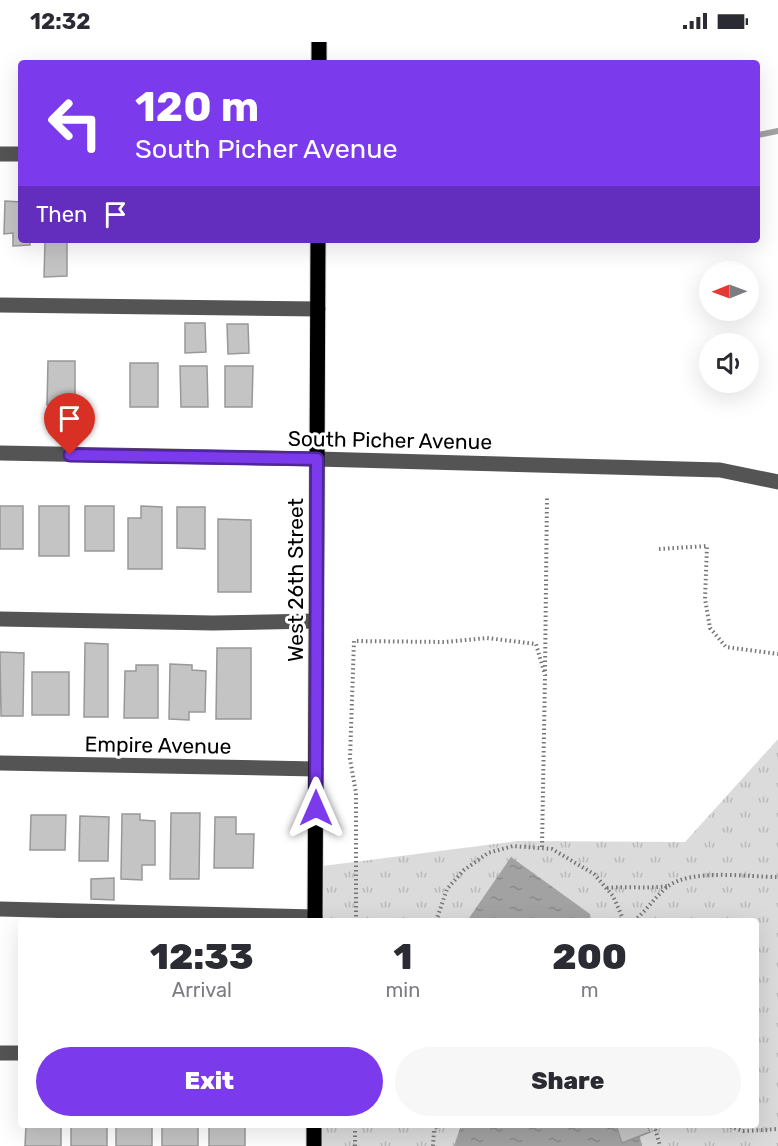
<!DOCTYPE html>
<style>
:root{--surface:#fff;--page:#f7f7f7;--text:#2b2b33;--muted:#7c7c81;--accent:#7c3aed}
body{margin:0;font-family:Rubik,sans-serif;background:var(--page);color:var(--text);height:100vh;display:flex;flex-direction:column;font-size:22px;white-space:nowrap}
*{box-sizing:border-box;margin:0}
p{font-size:20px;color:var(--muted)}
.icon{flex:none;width:33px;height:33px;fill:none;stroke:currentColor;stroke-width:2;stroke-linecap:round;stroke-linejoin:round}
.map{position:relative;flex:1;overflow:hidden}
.drawer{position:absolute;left:18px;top:876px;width:741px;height:210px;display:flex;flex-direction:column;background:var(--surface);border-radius:6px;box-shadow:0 6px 24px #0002}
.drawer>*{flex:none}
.banner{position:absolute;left:18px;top:18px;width:742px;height:183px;border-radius:6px;box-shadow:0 6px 24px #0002;background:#7c3aed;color:#fff;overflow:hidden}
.needle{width:39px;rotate:269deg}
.controls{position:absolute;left:699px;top:219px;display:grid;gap:12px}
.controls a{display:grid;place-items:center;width:60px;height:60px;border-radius:50%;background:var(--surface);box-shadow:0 6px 24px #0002;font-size:30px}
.pin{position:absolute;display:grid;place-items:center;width:51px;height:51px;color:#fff;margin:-62px -26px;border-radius:50% 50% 50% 0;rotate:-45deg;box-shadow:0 0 6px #0007}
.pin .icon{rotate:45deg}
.me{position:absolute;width:66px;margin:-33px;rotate:0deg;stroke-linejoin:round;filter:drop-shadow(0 0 4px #0008)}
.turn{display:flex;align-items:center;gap:21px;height:126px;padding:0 18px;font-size:27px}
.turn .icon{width:78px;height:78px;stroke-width:2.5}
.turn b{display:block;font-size:42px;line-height:51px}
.then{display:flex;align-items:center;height:57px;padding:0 18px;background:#0003;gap:12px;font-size:22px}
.eta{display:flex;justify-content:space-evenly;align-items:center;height:102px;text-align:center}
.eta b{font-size:36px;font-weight:800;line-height:42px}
.button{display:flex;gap:12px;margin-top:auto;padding:12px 18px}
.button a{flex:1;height:69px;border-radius:36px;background:var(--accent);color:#fff;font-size:24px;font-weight:800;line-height:69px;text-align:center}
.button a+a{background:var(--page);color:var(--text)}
.status{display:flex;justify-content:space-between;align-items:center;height:42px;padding:0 30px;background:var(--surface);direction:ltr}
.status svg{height:16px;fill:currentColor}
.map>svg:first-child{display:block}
.park{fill:url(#park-tufts)}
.water{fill:url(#water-ripples)}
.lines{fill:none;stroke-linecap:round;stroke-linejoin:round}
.stream{stroke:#a2a2a2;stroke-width:6}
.building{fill:#c4c4c4;stroke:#989898;stroke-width:1.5}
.major-casing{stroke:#dbdbdb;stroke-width:17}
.path{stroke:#767676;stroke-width:4;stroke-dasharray:1.5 3;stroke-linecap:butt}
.minor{stroke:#545454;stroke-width:15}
.major{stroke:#000;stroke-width:15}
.route-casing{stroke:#51269a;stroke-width:15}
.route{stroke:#7c3aed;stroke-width:10}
.labels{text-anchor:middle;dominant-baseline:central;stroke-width:6;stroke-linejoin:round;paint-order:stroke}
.street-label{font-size:21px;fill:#000;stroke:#fff}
</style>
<div class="status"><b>12:32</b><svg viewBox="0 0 49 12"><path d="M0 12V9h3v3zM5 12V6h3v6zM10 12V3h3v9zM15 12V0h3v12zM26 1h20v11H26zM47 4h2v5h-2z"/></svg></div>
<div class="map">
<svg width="778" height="1104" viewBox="0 0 778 1104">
<defs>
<pattern id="park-tufts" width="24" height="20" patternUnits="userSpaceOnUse" patternTransform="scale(1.5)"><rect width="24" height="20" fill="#dbdbdb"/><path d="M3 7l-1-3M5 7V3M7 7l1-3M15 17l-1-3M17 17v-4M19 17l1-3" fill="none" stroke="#bababa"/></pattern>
<pattern id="water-ripples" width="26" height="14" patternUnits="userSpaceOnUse" patternTransform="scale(1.5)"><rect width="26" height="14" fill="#a2a2a2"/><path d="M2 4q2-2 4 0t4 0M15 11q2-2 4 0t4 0" fill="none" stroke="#8a8a8a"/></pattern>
</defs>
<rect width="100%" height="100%" fill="#fff"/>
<path class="park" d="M778 697V1104H312L313 1083H756V879H315V825L517 799 685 800Z"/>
<path class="water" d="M511 815 590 872 591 879H467Z
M461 1083H637L642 1104H454Z"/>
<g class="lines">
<path class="stream" d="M758 93 778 89"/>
</g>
<path class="building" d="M5 159 21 160V198H30V203L13 204V191L4 192Z
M45 198H67V234L44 235Z
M185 281H205L206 310 185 311Z
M227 282H248L249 311 228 312Z
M48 319H75V363H47Z
M130 321H158V365H130Z
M180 324H207L208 365H181Z
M225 324H253L252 365H225Z
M0 464H23V507H0Z
M39 464H69V514H39Z
M85 464H114V509H85Z
M141 464 162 465V527H128V476H141Z
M177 465H205V507L177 506Z
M218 477 251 478V550H218Z
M85 601 108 602V675H84Z
M217 606H251V677H216Z
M0 610 24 611 23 674H1Z
M170 622 192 623V628L206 629 205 670H189V678L169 677Z
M136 623H158V676H124L125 629H136Z
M32 630H69V673H32Z
M171 771H200L199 837H170Z
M122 772H140V778L155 779V823H142V838L121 837Z
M31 773H66L65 808H30Z
M80 774 109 775 108 819H79Z
M215 775H236V792H254L253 826H214Z
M114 836V858L91 857V837Z
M26 1083H61V1104H25Z
M71 1083H107V1104H71Z
M116 1083H152V1104H116Z
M162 1083H198V1104H162Z
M209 1083H245V1104H209Z
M616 1083H647L650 1090 622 1101Z"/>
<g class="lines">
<defs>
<path id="major" d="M319 21V0
M315 879 318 198
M314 1104V1083"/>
</defs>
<use href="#major" class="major-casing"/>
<path class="path" d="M659 507 707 504 705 557 710 586 726 605 778 612
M545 629 547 455
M607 846C628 844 647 847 668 844
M356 879V751L350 717 354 599 445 600 487 596 536 602 545 633 542 806
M436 879 447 847 464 828 488 811 513 804 552 807 594 832 613 854 624 879
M634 879C646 869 655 855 667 845 691 826 748 835 778 835
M654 1083 660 1104
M726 1083 743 1089 778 1087
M355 1104V1083
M433 1104 434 1089 437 1083"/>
<path class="minor" d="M0 112H21
M0 263 318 267
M0 411 317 417 720 428 778 440
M0 577 213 581 316 579
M0 721 316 727
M0 867 315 875
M0 1011H21"/>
<use href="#major" class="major"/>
</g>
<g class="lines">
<defs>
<path id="route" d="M70 413 317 417 316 766"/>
</defs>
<use href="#route" class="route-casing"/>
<use href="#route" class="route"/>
</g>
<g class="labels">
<g class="street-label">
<text transform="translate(390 398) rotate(1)">South Picher Avenue</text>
<text transform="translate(295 538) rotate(-90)">West 26th Street</text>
<text transform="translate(158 703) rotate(1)">Empire Avenue</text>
</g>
</g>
</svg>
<div class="controls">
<a><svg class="needle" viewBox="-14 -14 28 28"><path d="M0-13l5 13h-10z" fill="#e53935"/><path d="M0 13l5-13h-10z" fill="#7c7c81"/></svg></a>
<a><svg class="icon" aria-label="sound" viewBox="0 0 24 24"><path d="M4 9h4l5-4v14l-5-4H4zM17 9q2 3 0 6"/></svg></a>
</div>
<div class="pin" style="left:70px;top:413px;background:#d93025"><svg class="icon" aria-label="arrive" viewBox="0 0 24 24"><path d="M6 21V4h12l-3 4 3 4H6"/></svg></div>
<svg class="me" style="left:316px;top:766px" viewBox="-20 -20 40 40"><path d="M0-17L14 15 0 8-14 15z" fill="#7c3aed" stroke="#fff" stroke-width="4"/></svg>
<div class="banner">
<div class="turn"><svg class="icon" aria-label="left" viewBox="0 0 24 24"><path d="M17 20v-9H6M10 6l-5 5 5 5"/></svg><div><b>120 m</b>South Picher Avenue</div></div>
<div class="then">Then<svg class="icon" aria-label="arrive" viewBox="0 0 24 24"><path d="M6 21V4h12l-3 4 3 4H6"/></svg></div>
</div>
<section class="drawer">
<div class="eta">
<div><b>12:33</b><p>Arrival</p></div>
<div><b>1</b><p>min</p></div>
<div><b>200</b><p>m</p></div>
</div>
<div class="button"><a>Exit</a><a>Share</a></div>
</section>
</div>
